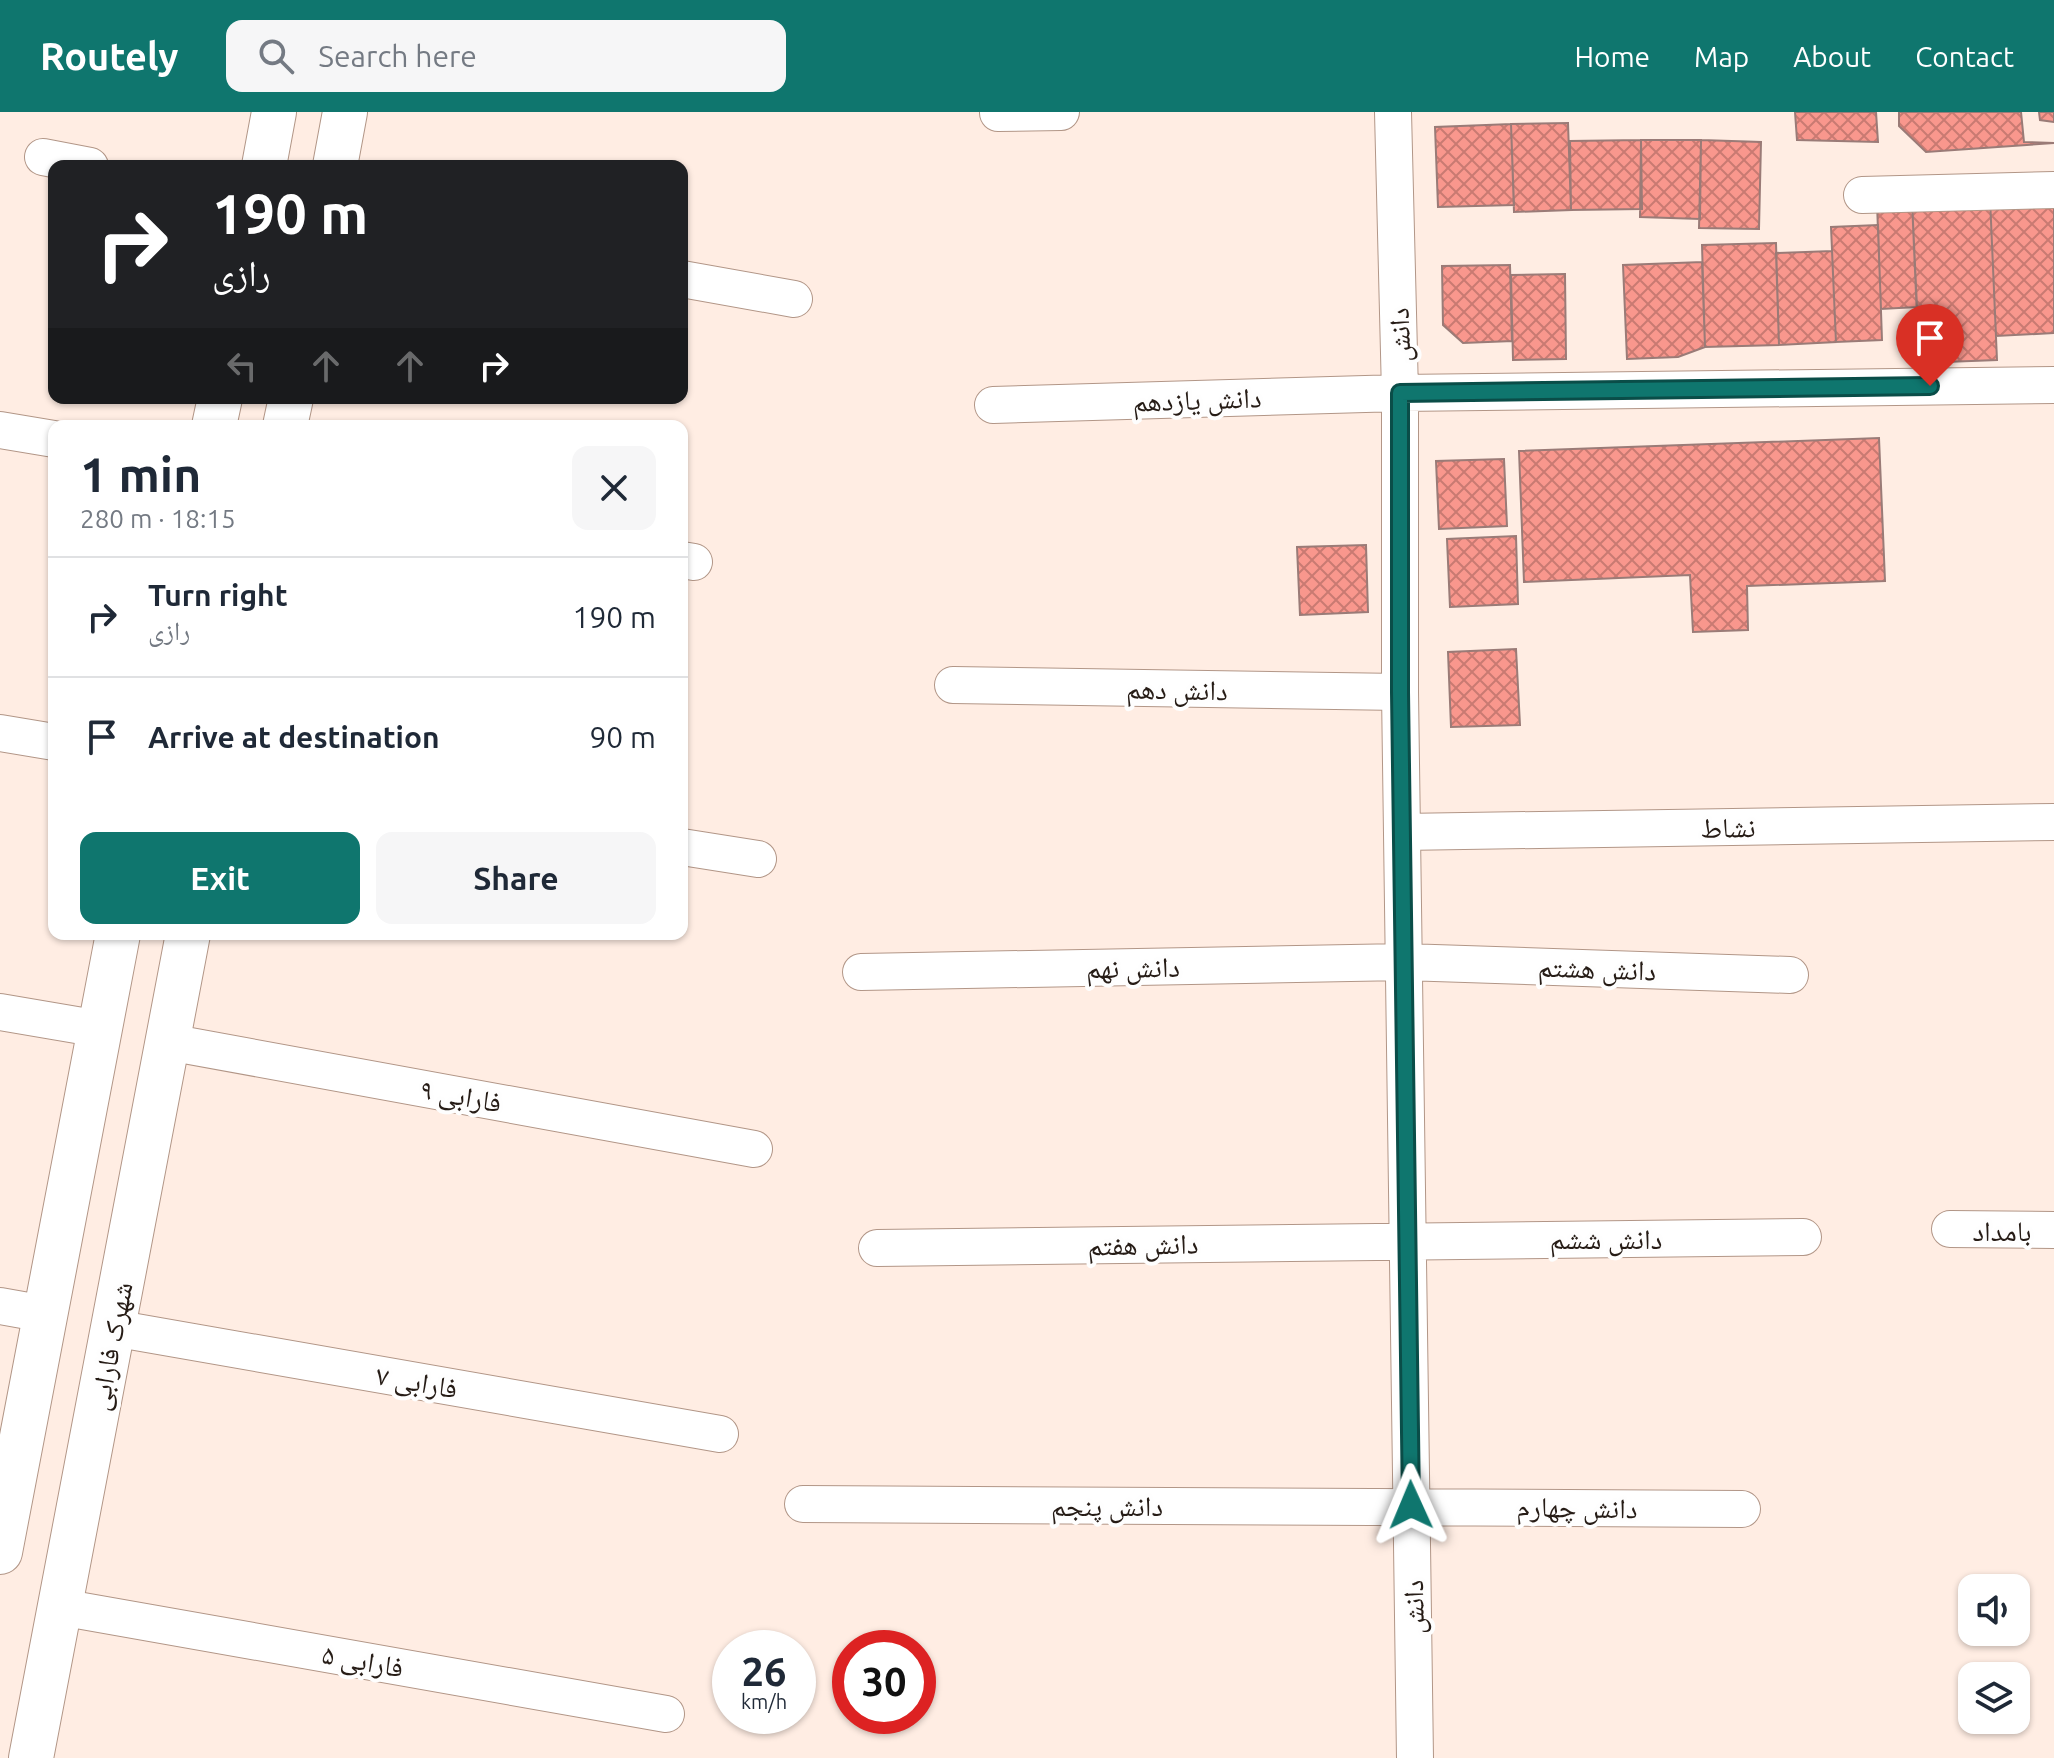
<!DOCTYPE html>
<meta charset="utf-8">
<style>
:root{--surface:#fff;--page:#f6f6f7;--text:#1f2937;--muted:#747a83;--line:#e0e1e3;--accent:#0f766e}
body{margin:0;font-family:Ubuntu,"Noto Naskh Arabic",sans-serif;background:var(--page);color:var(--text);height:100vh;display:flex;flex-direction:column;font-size:30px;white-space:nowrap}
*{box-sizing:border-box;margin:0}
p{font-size:26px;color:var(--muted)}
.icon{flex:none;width:44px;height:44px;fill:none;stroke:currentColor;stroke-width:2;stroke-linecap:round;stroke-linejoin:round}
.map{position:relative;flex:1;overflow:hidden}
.sheet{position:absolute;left:48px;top:308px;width:640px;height:520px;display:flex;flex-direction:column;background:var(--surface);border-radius:16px;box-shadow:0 2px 6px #0004}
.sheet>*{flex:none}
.hud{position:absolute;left:48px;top:48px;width:640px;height:244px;border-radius:16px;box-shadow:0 2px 6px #0004;background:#202124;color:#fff;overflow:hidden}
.tools{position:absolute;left:1958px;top:1462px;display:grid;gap:16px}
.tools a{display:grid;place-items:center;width:72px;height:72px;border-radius:16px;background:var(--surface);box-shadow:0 2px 6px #0004;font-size:40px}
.speed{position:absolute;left:712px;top:1518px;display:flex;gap:16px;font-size:40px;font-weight:700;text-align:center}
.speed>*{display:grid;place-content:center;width:104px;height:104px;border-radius:50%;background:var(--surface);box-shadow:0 2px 6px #0004;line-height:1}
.speed small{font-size:20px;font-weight:400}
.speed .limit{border:12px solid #d22;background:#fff;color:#111}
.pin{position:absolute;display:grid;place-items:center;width:68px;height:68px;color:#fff;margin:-82px -34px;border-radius:50% 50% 50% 0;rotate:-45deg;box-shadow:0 0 8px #0007}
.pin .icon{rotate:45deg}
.me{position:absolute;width:88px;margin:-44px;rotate:359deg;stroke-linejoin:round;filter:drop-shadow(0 0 6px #0008)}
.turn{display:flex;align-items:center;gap:28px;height:168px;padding:0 32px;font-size:36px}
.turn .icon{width:104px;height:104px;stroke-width:2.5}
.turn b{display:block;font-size:56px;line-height:68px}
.lanes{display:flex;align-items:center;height:76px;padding:0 32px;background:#0003;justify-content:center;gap:40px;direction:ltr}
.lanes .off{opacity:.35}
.round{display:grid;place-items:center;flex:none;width:84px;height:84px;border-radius:16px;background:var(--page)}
.headline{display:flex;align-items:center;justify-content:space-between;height:136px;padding:0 32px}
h1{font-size:48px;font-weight:700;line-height:60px}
.button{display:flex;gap:16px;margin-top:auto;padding:16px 32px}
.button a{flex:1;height:92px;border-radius:16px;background:var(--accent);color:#fff;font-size:32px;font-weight:700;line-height:92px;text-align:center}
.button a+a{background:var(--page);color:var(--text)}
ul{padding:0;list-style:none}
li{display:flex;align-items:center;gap:24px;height:120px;padding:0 32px;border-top:2px solid var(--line)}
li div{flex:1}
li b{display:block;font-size:30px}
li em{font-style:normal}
header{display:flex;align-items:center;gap:48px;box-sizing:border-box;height:112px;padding:0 40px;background:var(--accent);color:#fff}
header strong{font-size:38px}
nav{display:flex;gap:44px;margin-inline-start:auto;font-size:28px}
.search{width:560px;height:72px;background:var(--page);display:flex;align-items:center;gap:20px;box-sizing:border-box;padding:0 28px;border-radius:16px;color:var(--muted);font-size:30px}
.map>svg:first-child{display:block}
.building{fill:url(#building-cross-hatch);stroke:#9a7b77;stroke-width:2}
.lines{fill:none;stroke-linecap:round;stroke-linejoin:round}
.street-casing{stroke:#b29687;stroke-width:38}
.secondary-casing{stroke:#b29687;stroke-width:46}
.street{stroke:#fff;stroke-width:36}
.secondary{stroke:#fff;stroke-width:44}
.route-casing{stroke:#0a4d48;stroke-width:20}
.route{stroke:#0f766e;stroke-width:14}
.labels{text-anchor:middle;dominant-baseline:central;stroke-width:8;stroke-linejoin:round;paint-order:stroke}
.street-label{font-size:28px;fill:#261c16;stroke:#fefefe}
</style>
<header>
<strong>Routely</strong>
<div class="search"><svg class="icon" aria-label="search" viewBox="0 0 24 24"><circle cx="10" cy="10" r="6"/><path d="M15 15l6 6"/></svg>Search here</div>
<nav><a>Home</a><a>Map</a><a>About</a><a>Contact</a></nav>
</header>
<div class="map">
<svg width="2054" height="1646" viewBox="0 0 2054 1646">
<defs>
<pattern id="building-cross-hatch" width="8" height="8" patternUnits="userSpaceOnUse" patternTransform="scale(2)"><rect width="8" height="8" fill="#f9978d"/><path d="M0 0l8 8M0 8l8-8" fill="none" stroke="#c97a72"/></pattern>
</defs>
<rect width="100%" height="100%" fill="#ffede3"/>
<path class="building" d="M1795 0H1876L1878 30 1797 28Z
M1899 0H2021L2024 30 2054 31 1926 40 1899 14Z
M2039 0H2054V10L2040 8Z
M1568 11 1571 98 1514 100 1511 12Z
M1511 12 1514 93 1438 95 1435 15Z
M1641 28H1701L1700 107 1640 105Z
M1641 28 1642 97 1571 98 1570 29Z
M1701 28 1761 30 1759 117 1699 116Z
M2054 83V221L1996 224 1990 86Z
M1990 86 1997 248 1919 251 1912 89Z
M1912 89 1917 195 1881 197 1877 92Z
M1878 113 1882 228 1836 230 1831 115Z
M1776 131 1779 233 1705 235 1702 133Z
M1832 139 1836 230 1779 233 1776 141Z
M1702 150 1705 235 1678 245 1627 247 1623 153Z
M1510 153 1512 229 1463 231 1443 213 1442 154Z
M1565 162 1566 247 1513 248 1511 163Z
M1879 326 1885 469 1747 474 1748 518 1693 520 1690 463 1524 470 1519 339Z
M1504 347 1507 414 1439 417 1436 349Z
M1516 424 1518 492 1450 495 1447 427Z
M1366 433 1368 500 1300 503 1297 435Z
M1516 537 1520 613 1451 615 1448 540Z"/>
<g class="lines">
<defs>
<path id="street" d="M1393 0 1400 281V580L1415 1646
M998 1 1061 0
M43 45 90 54
M1862 83 2054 78
M682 167 794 187
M993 293 1400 281 2054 273
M0 318 54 327
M682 448 694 450
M953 573 1400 580
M0 621 54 630
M1402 720 2054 710
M682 735 758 747
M861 860 1404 850 1790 863
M0 900 100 917
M168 930 754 1037
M1950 1117 2054 1118
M877 1136 1803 1125
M0 1194 45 1202
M113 1216 720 1322
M803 1392 1742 1397
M60 1495 666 1602"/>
<path id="secondary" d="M264 54 274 0
M335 54 345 0
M214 314 220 286
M285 314 291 286
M0 1440 118 822
M31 1646 188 822"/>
</defs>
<use href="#street" class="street-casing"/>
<use href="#secondary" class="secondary-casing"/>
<use href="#street" class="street"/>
<use href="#secondary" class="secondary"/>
</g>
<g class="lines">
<defs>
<path id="route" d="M1411 1393 1400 580V281L1930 274"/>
</defs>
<use href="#route" class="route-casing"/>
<use href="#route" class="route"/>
</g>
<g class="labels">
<g class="street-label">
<text transform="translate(1399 223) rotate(-92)">دانش</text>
<text transform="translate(1197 287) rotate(-2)">دانش یازدهم</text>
<text transform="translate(1177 577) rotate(1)">دانش دهم</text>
<text transform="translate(1728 715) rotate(-1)">نشاط</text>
<text transform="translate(1133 855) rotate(-1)">دانش نهم</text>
<text transform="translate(1597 856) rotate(2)">دانش هشتم</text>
<text transform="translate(461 983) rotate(10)">فارابی ۹</text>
<text x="2002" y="1118">بامداد</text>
<text x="1606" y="1126">دانش ششم</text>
<text transform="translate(1143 1132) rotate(-1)">دانش هفتم</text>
<text transform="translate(110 1234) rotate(-79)">شهرک فارابی</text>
<text transform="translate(417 1269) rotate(10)">فارابی ۷</text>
<text x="1107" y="1393">دانش پنجم</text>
<text transform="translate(1577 1395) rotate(1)">دانش چهارم</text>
<text transform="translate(1413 1495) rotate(-91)">دانش</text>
<text transform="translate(363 1548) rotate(10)">فارابی ۵</text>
</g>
</g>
</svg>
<div class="tools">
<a><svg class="icon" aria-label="sound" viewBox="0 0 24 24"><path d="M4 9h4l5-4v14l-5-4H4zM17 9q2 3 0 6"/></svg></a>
<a><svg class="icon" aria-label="layers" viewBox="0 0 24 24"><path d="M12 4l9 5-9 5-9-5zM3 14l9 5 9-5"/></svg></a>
</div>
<div class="speed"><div>26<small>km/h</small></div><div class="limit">30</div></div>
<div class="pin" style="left:1930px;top:274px;background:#d93025"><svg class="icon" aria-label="arrive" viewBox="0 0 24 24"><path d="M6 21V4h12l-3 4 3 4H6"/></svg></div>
<svg class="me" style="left:1411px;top:1393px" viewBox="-20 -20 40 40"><path d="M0-17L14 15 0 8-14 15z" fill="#0f766e" stroke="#fff" stroke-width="4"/></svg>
<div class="hud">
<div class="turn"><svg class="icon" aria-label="right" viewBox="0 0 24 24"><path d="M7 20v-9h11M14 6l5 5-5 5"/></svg><div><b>190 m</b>رازی</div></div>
<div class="lanes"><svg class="icon off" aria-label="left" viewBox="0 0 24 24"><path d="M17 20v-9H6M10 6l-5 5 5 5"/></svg><svg class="icon off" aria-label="ahead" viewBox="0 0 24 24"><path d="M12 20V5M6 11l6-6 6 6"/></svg><svg class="icon off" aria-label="ahead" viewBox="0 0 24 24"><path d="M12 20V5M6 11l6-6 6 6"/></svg><svg class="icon" aria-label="right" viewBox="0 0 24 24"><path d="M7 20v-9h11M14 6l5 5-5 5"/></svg></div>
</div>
<section class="sheet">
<div class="headline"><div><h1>1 min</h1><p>280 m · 18:15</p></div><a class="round"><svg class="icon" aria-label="close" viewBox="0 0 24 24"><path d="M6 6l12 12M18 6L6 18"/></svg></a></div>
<ul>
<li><svg class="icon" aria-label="right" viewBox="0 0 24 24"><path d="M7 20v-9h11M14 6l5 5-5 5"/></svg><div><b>Turn right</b><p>رازی</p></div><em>190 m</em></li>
<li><svg class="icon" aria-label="arrive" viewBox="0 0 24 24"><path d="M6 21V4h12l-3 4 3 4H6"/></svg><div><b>Arrive at destination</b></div><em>90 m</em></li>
</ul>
<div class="button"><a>Exit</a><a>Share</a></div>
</section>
</div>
